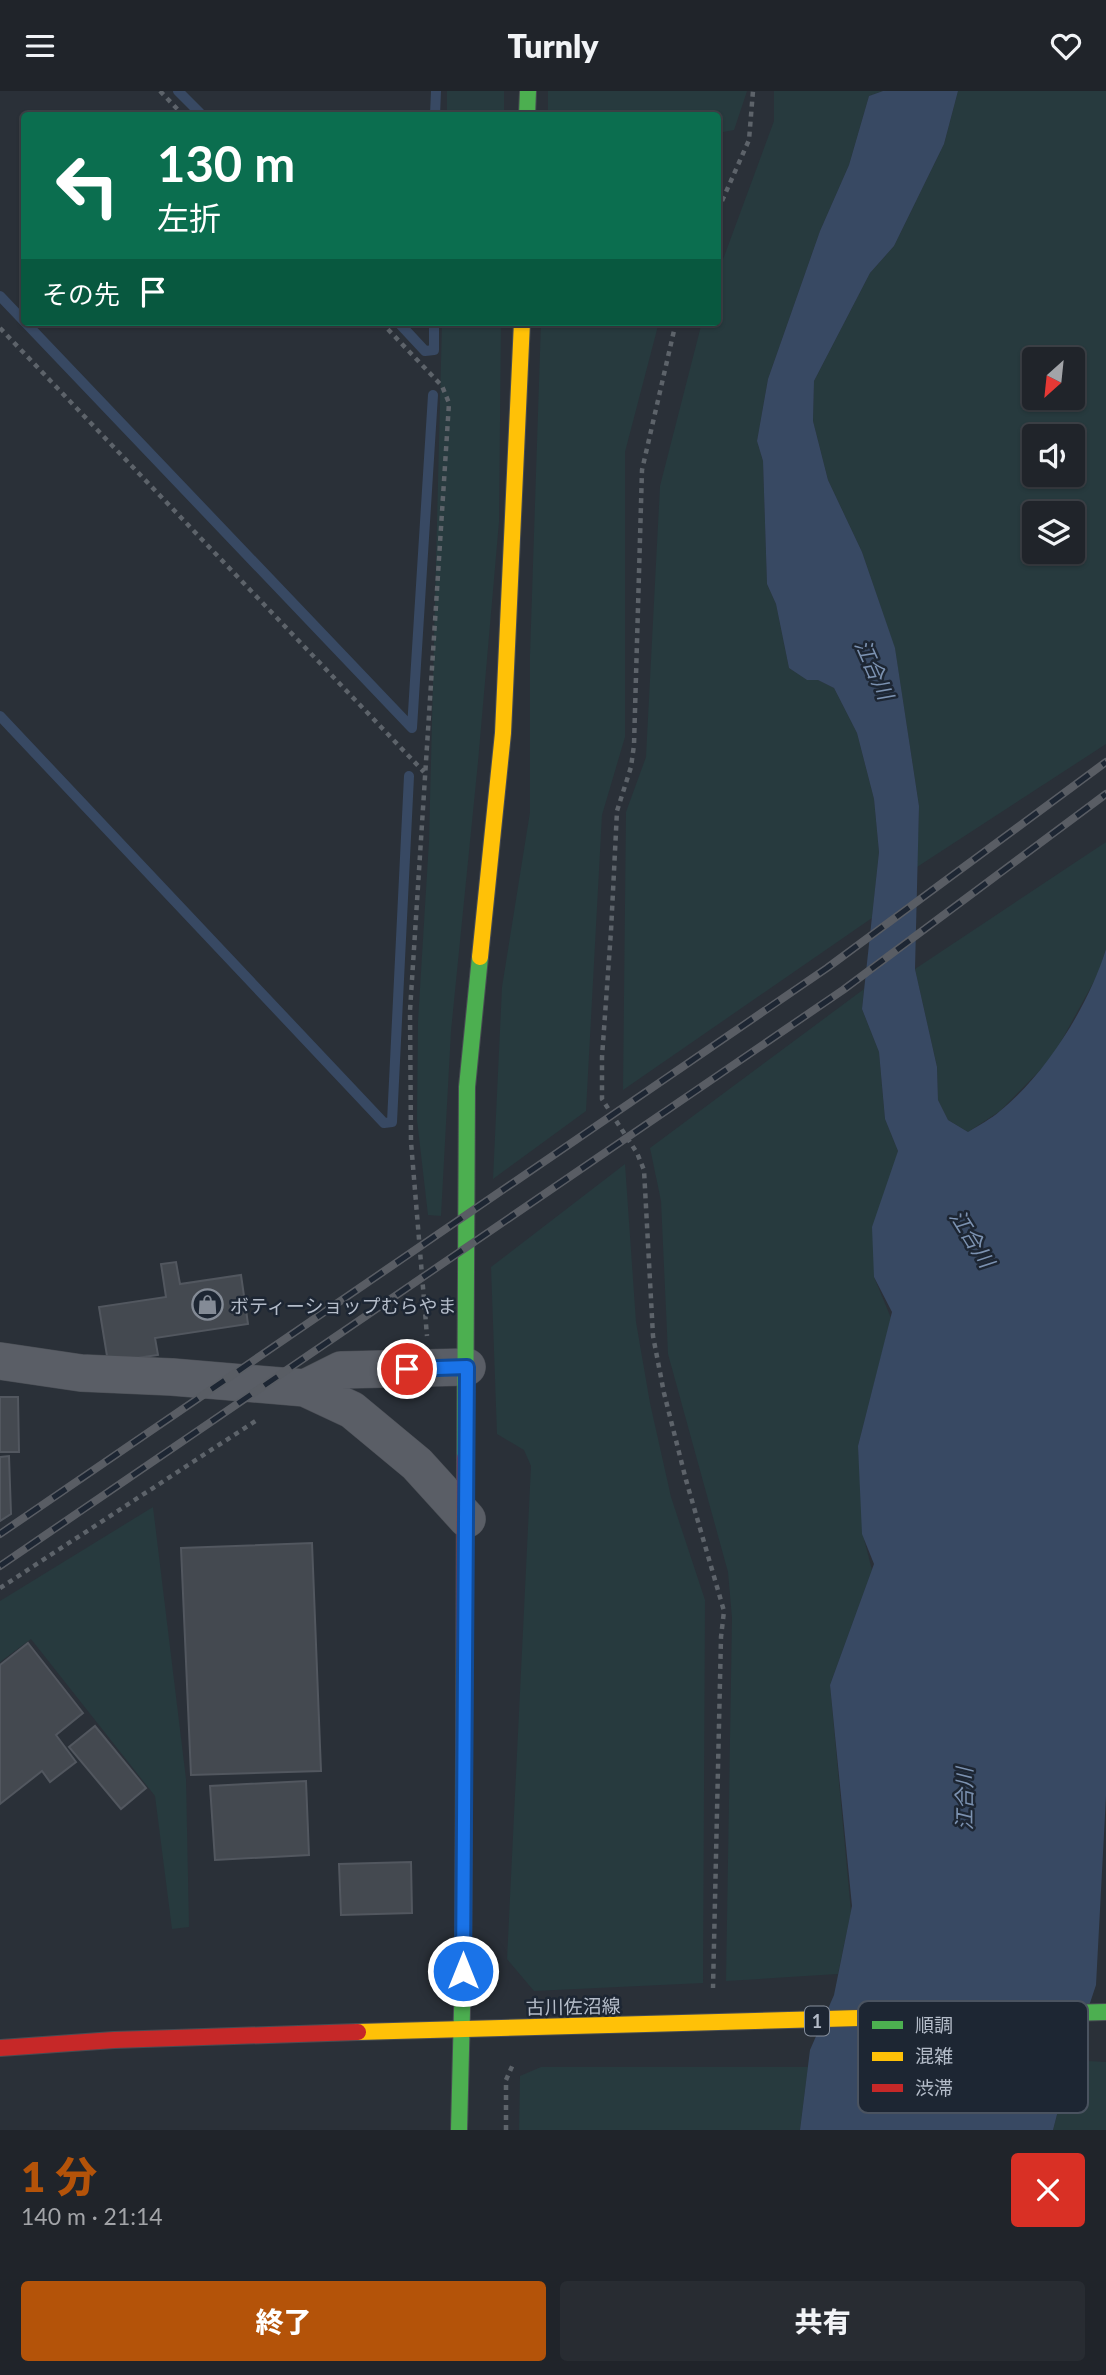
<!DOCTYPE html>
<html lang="ja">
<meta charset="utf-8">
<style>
:root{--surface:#20242a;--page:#282c32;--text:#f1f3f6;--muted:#a2a4a8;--line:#3d4147;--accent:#b45309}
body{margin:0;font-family:Lato,"Noto Sans JP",sans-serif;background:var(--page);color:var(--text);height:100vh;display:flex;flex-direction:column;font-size:26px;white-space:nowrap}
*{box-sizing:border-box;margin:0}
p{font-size:23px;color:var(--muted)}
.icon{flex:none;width:38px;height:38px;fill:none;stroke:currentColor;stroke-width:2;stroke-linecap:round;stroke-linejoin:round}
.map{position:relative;height:2039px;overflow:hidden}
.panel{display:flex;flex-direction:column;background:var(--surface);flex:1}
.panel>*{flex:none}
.guide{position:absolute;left:21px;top:21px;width:700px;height:214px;border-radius:7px;box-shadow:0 2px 5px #0004,0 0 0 2px var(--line);background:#0b6e4f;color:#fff;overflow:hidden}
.needle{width:46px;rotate:207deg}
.buttons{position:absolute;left:1022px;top:256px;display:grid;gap:14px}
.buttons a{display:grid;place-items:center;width:63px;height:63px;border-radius:7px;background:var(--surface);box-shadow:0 2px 5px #0004,0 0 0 2px var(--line);font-size:35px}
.pin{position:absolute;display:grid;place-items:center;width:60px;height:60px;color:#fff;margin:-30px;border:4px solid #fff;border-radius:50%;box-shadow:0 2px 7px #0007}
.me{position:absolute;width:77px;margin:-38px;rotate:0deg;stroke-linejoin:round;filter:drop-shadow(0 0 5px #0008)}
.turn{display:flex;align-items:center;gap:24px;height:147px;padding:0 21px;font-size:32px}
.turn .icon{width:91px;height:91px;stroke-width:2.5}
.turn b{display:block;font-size:49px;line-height:60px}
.then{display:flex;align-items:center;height:66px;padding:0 21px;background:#0003;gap:14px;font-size:26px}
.round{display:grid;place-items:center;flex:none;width:74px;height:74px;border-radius:7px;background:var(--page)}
.head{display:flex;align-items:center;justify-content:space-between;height:119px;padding:0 21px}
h1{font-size:42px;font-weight:800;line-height:52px;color:var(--accent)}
.button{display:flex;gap:14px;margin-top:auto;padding:14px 21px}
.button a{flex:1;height:80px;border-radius:7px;background:var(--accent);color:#fff;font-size:28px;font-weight:800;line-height:80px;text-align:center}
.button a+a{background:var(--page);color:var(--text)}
header{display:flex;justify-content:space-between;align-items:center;height:91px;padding:0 21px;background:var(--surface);font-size:32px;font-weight:800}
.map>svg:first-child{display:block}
.green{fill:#273a3e;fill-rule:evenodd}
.water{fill:#384963}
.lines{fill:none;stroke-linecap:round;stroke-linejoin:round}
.stream{stroke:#384963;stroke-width:10}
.building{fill:#444950;stroke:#52575f;stroke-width:2}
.street-casing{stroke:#484c53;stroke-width:38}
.fast-casing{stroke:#484c53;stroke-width:18}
.slow-casing{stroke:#484c53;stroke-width:18}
.jam-casing{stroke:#484c53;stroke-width:18}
.path{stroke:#5d636a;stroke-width:4.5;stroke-dasharray:5 5;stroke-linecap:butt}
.street{stroke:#5a5e66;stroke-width:37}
.fast{stroke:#4caf50;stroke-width:16}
.slow{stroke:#ffc107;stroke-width:16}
.jam{stroke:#c62828;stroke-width:16}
.rail-casing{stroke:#595d64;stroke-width:8}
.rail{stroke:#1d2633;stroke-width:5;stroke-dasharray:16;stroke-linecap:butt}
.route-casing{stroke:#114b97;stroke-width:18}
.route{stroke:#1a73e8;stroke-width:12}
.labels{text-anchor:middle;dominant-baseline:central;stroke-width:5;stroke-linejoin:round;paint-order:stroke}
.shield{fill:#1d2633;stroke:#878f9c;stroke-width:2}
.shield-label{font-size:18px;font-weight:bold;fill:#b4bcc9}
.poi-label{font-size:19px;fill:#b4bcc9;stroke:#1d2633;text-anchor:start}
.street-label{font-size:19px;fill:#b4bcc9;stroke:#1d2633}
.water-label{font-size:21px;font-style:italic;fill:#7c92b1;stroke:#1d2633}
.key{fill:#1d2633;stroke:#4a5360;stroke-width:2}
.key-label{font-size:19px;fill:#b4bcc9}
</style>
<header><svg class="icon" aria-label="menu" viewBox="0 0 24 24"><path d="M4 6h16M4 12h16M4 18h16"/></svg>Turnly<svg class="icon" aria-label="heart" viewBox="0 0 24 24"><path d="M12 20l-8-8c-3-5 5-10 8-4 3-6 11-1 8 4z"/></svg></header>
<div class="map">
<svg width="1106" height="2039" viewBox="0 0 1106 2039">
<rect width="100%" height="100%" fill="#2a3038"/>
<path class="green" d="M447 0H504V24H447Z
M548 0H747L734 39 718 42V24H548Z
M774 0H883L869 5 849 74 820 140 768 288 757 350 763 370 767 493 776 513 789 577 807 589H818L834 597 857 642 874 708 879 761 872 827 623 999 626 721 646 666 660 395 702 231H718V182L774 30Z
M958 0H1106V653L917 776 919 715 895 558 862 461 828 389 813 330 814 290 870 182 894 155 944 53ZM1034 268H1073V306H1034ZM1034 345H1073V383H1034ZM1034 422H1073V460H1034Z
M442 231H501L499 431 478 671 451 940 441 1125 428 1124 417 1029 418 930 429 750Z
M541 231H659L625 361V646L602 724 586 1020 493 1088 502 896 530 721V564Z
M1106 751V858L1098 883 1052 967 1000 1020 968 1041 948 1029 938 1009 937 976 915 878Z
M864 898 862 918 879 961 885 1028 898 1060 874 1186 891 1227 858 1355 864 1448 872 1479 830 1594 851 1821 838 1883 726 1890 732 1527 728 1481 668 1263 661 1110 650 1057Z
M625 1073 636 1231 650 1312 671 1406 705 1509 703 1892 534 1900 507 1868 531 1375 524 1359 497 1343 491 1176Z
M153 1416 186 1688 189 1836 172 1838 155 1705 31 1548 0 1571V1510Z
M1071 1969 1106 1971V2039H1053Z
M541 1976H808L800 2039H519L520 1985Z"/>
<path class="water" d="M883 0H958L944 53 894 155 870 182 814 290 813 330 828 389 862 461 895 557 919 715 915 878 937 976 938 1009 948 1029 968 1041C979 1034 991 1028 1000 1020 1046 983 1089 914 1106 858V1705L1096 1894 1071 1969 1053 2039H800L810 1959 834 1904 852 1815 830 1594 874 1473 862 1443 858 1355 892 1221 874 1186 872 1136 898 1060 885 1028 879 961 862 918 879 761 874 708 857 642 834 597 818 589H807L789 577 776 513 767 493 763 370 757 350 768 288 820 140 849 74 869 5Z"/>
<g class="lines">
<path class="stream" d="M178 0 202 24
M435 24 436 0
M0 205 412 637
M398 231 425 260 434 259V231
M0 625 384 1032 392 1031 409 685
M412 637 433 304"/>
</g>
<path class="building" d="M176 1171 180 1193 241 1184 248 1233 155 1247 158 1264 108 1271 99 1216 166 1206 161 1173Z
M0 1306H18L19 1361H0Z
M9 1365 11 1423 0 1430V1366Z
M312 1452 321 1680 191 1684 181 1457Z
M28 1552 83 1622 56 1644 76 1671 50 1691 42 1680 0 1713V1574Z
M95 1635 146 1697 121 1718 69 1656Z
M306 1690 309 1764 215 1769 210 1695Z
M411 1771 412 1822 341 1824 339 1773Z"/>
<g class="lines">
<defs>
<path id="street" d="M0 1270 81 1282 172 1286 305 1297 352 1319 417 1373 467 1428
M305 1297 341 1279 467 1276"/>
<path id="fast" d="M527 24 528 0
M465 1367 467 996 480 866
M895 1926 1106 1921
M459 2039 463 1880 464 1660"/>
<path id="slow" d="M480 866 503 642 522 231
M358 1941 895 1926"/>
<path id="jam" d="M464 1660 465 1367
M0 1957 114 1949 358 1941"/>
</defs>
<use href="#street" class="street-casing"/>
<use href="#fast" class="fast-casing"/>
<use href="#slow" class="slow-casing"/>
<use href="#jam" class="jam-casing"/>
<path class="path" d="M160 0 183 24
M718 119 749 49 753 0
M381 231 442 295 449 312 410 920 411 1051 427 1245
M676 231 642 379 634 654 631 676 617 720 611 840 602 966V1008L637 1062 644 1079 653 1245 664 1302 686 1389 724 1520 721 1546 713 1897
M0 237 424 681
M0 1497 257 1329
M506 2039V1989L514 1971"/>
<use href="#street" class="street"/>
<use href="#fast" class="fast"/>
<use href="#slow" class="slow"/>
<use href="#jam" class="jam"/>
<defs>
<path id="rail" d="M0 1443 827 877 1106 671
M0 1475 843 899 1106 703"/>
</defs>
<use href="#rail" class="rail-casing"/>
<use href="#rail" class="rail"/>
</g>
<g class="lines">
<defs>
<path id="route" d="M407 1278 467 1276 463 1880"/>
</defs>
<use href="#route" class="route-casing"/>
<use href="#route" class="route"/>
</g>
<defs>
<symbol id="shop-ring" viewBox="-11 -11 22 22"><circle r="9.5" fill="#1d2633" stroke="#848b96" stroke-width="1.5"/><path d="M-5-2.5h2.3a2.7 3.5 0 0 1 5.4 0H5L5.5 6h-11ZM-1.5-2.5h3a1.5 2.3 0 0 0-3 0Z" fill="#848b96"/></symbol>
</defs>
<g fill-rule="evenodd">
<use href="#shop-ring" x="190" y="1196" width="35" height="35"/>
</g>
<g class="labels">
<rect class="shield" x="805" y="1915.5" width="24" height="29" rx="5"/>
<g class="shield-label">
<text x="817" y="1930">1</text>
</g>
<g class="poi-label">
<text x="230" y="1214">ボティーショップむらやま</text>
</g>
<g class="street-label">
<text transform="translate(573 1915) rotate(-1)">古川佐沼線</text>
</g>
<g class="water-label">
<text transform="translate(875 578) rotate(66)">江合川</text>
<text transform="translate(973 1147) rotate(58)">江合川</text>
<text transform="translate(963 1708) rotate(-90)">江合川</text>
</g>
</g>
<rect x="858" y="1910" width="230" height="112" rx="10" class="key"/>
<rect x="872" y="1930" width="31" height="8" fill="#4caf50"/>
<rect x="872" y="1961" width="31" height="9" fill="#ffc107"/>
<rect x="872" y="1993" width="31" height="8" fill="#c62828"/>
<g class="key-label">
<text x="915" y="1941">順調</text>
<text x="915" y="1972">混雑</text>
<text x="915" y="2004">渋滞</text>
</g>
</svg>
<div class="buttons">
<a><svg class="needle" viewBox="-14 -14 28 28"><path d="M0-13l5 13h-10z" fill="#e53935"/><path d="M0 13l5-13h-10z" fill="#a2a4a8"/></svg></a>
<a><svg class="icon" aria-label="sound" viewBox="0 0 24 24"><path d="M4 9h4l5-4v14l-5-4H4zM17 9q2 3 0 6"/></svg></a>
<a><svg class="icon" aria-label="layers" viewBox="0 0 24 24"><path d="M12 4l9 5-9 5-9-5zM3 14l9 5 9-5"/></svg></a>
</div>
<div class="pin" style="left:407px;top:1278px;background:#d93025"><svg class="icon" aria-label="arrive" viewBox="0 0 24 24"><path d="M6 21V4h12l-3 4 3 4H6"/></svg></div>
<svg class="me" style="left:463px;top:1880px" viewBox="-20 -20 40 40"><circle r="17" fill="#1a73e8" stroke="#fff" stroke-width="3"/><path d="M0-11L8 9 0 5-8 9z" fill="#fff"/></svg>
<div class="guide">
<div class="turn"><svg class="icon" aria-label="left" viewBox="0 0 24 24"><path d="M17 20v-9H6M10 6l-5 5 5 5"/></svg><div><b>130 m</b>左折</div></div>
<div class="then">その先<svg class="icon" aria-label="arrive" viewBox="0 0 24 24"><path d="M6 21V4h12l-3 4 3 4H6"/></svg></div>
</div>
</div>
<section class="panel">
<div class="head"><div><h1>1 分</h1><p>140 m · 21:14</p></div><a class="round" style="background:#d93025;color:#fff"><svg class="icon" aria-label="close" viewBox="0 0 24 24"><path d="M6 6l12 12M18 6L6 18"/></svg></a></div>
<div class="button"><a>終了</a><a>共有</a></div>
</section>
